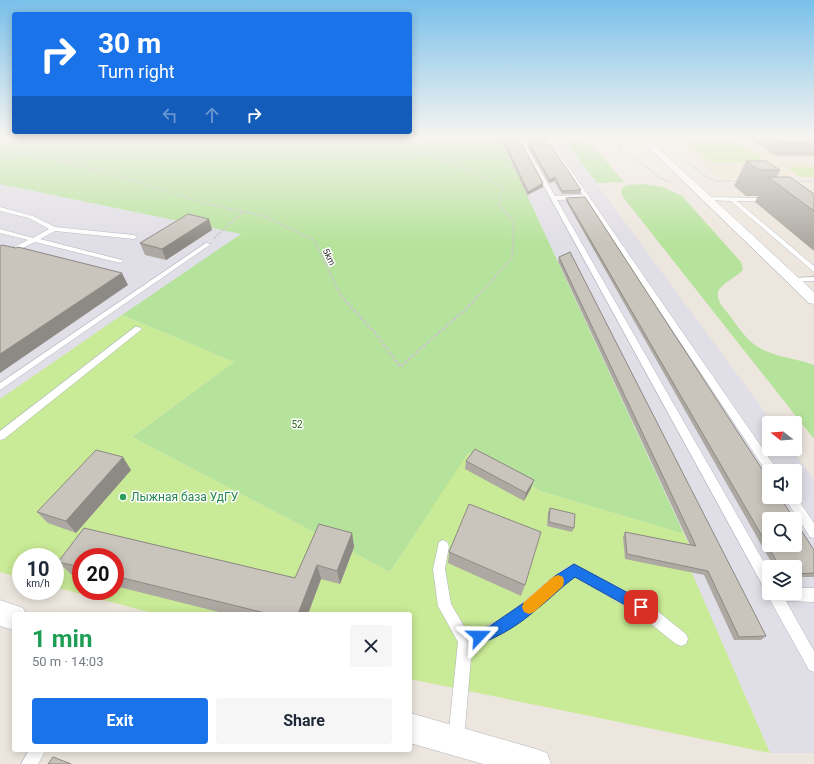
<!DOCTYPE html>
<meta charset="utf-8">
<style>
:root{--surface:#fff;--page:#f6f6f7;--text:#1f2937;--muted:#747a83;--accent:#1a73e8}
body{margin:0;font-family:Roboto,sans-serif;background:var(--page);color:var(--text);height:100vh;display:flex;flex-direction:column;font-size:15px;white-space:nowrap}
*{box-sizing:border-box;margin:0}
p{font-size:13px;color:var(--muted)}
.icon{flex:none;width:22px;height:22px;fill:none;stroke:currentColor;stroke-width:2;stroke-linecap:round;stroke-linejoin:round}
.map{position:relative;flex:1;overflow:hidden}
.drawer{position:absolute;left:12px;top:612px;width:400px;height:140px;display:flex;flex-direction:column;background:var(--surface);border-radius:4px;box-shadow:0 2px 10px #0003}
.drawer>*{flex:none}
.hud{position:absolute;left:12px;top:12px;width:400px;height:122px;border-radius:4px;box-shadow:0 2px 10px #0003;background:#1a73e8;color:#fff;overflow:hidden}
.needle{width:26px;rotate:287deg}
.controls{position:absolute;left:762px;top:416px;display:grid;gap:8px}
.controls a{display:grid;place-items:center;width:40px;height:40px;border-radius:4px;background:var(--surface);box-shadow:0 2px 10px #0003;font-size:20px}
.speed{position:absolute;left:12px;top:548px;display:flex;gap:8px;font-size:20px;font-weight:700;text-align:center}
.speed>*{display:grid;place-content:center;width:52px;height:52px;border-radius:50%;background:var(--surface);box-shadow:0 2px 10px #0003;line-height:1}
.speed small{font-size:10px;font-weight:400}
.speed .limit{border:6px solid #d22;background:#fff;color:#111}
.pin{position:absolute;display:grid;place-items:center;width:34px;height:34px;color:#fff;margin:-17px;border-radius:8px;box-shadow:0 2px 6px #0006}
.me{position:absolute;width:44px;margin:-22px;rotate:67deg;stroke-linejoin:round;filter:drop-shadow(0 0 3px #0008)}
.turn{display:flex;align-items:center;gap:14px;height:84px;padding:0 20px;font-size:18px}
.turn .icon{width:52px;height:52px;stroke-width:2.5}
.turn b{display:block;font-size:28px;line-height:34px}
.lanes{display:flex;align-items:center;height:38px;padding:0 20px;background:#0003;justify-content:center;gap:20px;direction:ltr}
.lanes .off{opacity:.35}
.round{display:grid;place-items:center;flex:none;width:42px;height:42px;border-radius:4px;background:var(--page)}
.summary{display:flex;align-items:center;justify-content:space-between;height:68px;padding:0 20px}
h1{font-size:24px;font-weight:700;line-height:30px;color:#1e9e55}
.primary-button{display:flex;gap:8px;margin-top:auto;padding:8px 20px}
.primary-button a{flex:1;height:46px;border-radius:4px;background:var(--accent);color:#fff;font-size:16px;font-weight:700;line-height:46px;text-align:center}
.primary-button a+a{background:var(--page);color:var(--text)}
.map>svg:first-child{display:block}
.industrial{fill:#e0dee6;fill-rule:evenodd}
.education{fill:#eee3cd}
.green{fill:#b6e39b}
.pitch{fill:#c9ea96;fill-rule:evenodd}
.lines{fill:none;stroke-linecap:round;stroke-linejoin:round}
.service-casing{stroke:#b1b5bf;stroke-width:1}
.minor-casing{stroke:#b1b5bf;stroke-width:1}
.path-far2{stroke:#c8c8c8;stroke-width:1.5;stroke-dasharray:1.5 1;stroke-linecap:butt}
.path-far1{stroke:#c8c8c8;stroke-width:2;stroke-dasharray:2 1.5;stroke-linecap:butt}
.path{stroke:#c8c8c8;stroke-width:2.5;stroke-dasharray:3 2;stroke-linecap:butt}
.service{fill:#fff;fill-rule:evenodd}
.minor{fill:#fff;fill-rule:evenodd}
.wall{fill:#ada9a2}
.shaded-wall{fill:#8d8984}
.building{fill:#c9c4bc;stroke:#8d8984}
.route{fill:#1a73e8;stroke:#114b97}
.slow{fill:#f59e0b}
.leisure-dot{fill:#2e9e5b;stroke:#fff;stroke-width:1.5}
.labels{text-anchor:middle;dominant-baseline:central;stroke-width:3;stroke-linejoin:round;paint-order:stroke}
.far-street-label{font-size:9px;fill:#2b2b2b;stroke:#fff}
.park-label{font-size:10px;fill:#2d691b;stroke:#fff}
.near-leisure-label{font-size:12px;fill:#27864d;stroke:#fff;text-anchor:start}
</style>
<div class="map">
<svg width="814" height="764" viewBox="0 0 814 764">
<rect width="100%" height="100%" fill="#ede6de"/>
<path class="industrial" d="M500 137H562L773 423H769V449H792L814 480V753H770L685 557 694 556ZM769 471H795V497H769ZM769 519H795V545H769ZM769 567H795V593H769Z
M0 184 242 234 0 399Z"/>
<path class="education" d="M669 137H814V177L718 178Z"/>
<path class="green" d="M0 137H500L684 534 543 492 469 453 390 572 132 437 234 362 122 315 241 234 0 184Z
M562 137H586L624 182 597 183Z
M642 184 663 187 682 196 741 262 743 270C736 278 721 283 718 292 716 302 725 309 730 316 736 324 742 333 749 340 766 357 793 357 814 365V439L623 197 621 192 623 187 629 185Z"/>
<path class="pitch" d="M678 137H730L767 162H710Z
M786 167H814V177H800Z
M122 315 234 362 132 437 390 572 468 453 543 492 684 534 695 557H685L770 753 410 679V614H156L55 587V557H21V578L0 572V399ZM81 557H115V591H81Z"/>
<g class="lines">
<defs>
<path id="service" d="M517 137H521L555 196 583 195 544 137H548L776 468 777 471H769L768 474 585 199 557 200 769 571V593H795V588H814V602L786 601 814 651V672L809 670 769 598 767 593 769 589 764 588Z
M707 197 771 198V200L769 201H737L814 266V272L731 201 705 200V198Z
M0 207 33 216 55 227 134 235 137 237 134 239 55 231 40 239 122 260 123 261 120 263 35 242 0 259V254L28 240 0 233V229L33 238 49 229 29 218 0 211Z
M206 243 211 244 0 390V383Z
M814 277V281L793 282 789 280 793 278Z
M135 327H138L142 329 4 439 0 440V431Z
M795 495 814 523V538L810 537 784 497H795Z
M443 540 447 542 449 546 445 569 451 604 468 633C499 624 517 608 541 587 551 579 562 569 574 564L646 602 686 634 688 639 686 644 681 646 676 644 636 612 575 577C540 603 515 634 472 646L464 739 462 745 456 747 450 745 448 739 458 642 438 606 433 569 439 542Z
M29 750H46L38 764H21Z"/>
<path id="minor" d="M638 137H646L814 292V304L809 303Z
M0 600 23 608 26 614H14V630L0 626Z
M410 713 536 749 547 753 551 764H483L410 743Z"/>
</defs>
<use href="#service" class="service-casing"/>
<use href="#minor" class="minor-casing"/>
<path class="path-far2" d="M399 137 419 152 453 163 504 188 498 204 500 206
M618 137 620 151 643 164 660 178 671 182
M0 150C43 155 87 167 129 179 159 188 187 199 217 206
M685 160 708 178 716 181H740
M793 181H814"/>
<path class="path-far1" d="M213 205 264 216 314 240 341 296
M214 238 243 212
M478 296 512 258 514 221 499 205"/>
<path class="path" d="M340 295 377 335 400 367 467 308 479 295"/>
<use href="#service" class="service"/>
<use href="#minor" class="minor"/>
</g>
<path class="wall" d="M500 137H518L543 187 527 195Z
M522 137H544L546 139 545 142H526Z
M747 137H814V156H776Z
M529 144 581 190 580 194H562L554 181 549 183 529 148Z
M746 161 780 170 777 177 814 194V251L755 202 758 196H746L734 186Z
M566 198 814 550V577H795V567H774L566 201Z
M209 219 212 230 166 260 145 255 140 243Z
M559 257 766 636 761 640H734L704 575 625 559 623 537 625 532 690 545 558 261Z
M466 461 534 480 531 488 524 501 465 469Z
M131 470 76 533 48 523 37 512Z
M550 508 574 528 572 532 547 526 548 512Z
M319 524 352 533 354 547 340 584 321 579 308 614H227L115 586V557H81V577L72 575 58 562 84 528 295 578Z
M449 552 525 585 521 596 448 563Z"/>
<path class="shaded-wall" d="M555 177 554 181 549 183 550 180Z
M543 183V187L527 195 528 192Z
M209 219 212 230 166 260 162 249Z
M122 273 128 285 0 373V354Z
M123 457 131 470 76 533 66 521Z
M534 480 531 488 524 501 526 493Z
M352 533 354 547 340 584 337 571Z
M317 565 321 579 308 614H298Z"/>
<path class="building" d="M502 137H518L543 183 528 192Z
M524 137H544L546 139H526Z
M772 137H814V143H782Z
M529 144H550L581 190 562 191 555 177 550 180Z
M746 161H766L780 170H759Z
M768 177H790L814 194V211Z
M585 197 769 480V497H780L794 519H769V545H795V521L814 550V573L795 574V567H780L566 198Z
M188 214 209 219 162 249 140 243Z
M2 245 16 248 18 247 122 273 0 354V246Z
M570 252 766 636 739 637 708 571 627 554 625 532 696 546 559 257Z
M475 449 534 480 526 493 466 461Z
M96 450 123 457 66 521 37 512Z
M469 504 541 532 525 585 449 552Z
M550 508 575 514 574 528 549 522Z
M319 524 352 533 337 571 317 565 298 614H269L115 576V557H81V567L58 562 84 528 295 578Z
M53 757 71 764H48Z"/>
<linearGradient id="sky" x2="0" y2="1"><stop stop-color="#79c0ea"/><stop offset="0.56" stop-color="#f7f4f0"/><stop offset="1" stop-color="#f7f4f0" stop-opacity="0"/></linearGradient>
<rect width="814" height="244" fill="url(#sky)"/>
<path class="route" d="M574 564 645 602 647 607 645 611 641 613 636 611 575 577C561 587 550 599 537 609 520 624 501 636 479 644L474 641 472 636 474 632 490 626 528 600 555 576Z"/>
<path class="slow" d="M558 575 563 577 564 581 563 586 534 612 529 614 524 612 522 607 524 602 553 577Z"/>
<circle class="leisure-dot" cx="123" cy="497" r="4"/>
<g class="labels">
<g class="far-street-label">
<text transform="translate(329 257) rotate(65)">5km</text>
</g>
<g class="park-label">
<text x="297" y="424">52</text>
</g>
<g class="near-leisure-label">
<text x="131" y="497">Лыжная база УдГУ</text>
</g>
</g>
</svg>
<div class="controls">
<a><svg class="needle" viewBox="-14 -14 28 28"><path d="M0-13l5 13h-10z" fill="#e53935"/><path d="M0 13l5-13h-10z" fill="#747a83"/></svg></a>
<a><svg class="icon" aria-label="sound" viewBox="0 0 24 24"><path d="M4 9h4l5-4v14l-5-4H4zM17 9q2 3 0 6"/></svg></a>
<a><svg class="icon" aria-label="search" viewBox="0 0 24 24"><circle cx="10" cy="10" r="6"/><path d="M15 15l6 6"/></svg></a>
<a><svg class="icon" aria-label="layers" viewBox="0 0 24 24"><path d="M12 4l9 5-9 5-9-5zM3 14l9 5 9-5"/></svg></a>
</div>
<div class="speed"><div>10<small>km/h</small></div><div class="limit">20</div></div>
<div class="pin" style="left:641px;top:607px;background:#d93025"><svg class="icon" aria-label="arrive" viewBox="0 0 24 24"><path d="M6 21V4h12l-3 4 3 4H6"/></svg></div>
<svg class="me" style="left:479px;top:636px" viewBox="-20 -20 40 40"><path d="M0-17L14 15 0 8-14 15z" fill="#1a73e8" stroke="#fff" stroke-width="4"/></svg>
<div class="hud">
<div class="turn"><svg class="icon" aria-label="right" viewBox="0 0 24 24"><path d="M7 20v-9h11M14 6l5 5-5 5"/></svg><div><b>30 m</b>Turn right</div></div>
<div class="lanes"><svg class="icon off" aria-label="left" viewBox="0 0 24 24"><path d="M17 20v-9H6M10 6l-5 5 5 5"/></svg><svg class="icon off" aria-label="ahead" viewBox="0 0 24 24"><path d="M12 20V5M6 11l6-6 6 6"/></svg><svg class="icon" aria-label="right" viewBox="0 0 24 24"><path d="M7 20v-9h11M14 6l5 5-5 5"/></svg></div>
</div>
<section class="drawer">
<div class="summary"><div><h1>1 min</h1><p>50 m · 14:03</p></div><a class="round"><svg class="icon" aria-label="close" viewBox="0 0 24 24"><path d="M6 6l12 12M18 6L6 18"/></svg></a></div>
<div class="primary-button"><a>Exit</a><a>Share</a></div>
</section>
</div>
